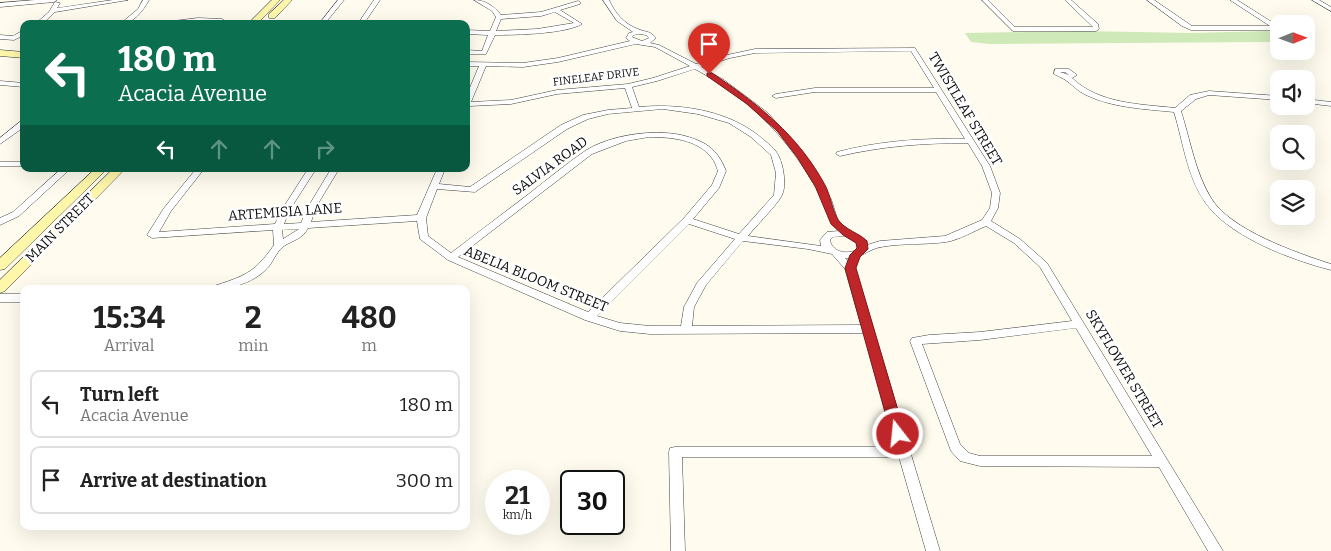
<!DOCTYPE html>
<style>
:root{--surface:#fff;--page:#f2f2f2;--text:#222;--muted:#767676;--line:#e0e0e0}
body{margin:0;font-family:Bitter,serif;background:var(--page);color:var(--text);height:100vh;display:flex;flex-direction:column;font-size:19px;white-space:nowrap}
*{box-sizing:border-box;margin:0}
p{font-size:16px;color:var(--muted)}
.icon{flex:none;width:28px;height:28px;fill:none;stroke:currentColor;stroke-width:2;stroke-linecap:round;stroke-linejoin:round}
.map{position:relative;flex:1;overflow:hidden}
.panel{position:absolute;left:20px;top:285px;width:450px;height:245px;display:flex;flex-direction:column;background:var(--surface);border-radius:10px;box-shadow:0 5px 20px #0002}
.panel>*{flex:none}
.hud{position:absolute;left:20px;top:20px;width:450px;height:152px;border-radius:10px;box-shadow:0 5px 20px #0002;background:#0b6e4f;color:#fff;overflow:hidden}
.needle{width:32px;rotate:89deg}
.tools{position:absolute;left:1270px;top:15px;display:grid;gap:10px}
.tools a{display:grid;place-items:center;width:45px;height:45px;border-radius:10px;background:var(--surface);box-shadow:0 5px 20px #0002;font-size:25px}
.speed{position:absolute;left:485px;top:470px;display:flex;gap:10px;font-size:25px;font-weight:700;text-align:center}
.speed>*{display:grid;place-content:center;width:65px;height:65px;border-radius:50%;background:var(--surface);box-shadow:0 5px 20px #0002;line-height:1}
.speed small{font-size:12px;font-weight:400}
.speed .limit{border:2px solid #111;border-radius:8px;background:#fff;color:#111}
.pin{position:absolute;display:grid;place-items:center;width:42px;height:42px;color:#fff;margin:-51px -21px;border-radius:50% 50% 50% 0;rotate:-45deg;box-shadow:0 0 5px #0007}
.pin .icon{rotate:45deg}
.me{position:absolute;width:55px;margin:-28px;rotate:344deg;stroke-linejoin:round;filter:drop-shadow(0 0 4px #0008)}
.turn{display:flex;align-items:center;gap:18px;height:105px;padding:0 15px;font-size:22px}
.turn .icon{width:65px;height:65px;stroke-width:2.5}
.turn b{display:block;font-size:35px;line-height:42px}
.lanes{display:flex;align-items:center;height:48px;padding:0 15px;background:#0003;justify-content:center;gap:25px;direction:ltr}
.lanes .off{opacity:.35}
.eta{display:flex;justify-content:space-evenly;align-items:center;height:85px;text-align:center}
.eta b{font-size:30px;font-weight:700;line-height:35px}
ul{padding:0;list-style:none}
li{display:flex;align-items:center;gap:15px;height:68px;margin:0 10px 8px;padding:0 5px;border:2px solid var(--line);border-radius:10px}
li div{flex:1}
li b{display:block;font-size:19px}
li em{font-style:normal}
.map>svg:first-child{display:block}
.green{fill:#d0e9b8}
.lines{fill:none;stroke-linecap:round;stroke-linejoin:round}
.street-casing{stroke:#414141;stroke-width:1}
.secondary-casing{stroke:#303030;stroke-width:1}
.street{fill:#fff;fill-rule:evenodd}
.secondary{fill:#fef7aa;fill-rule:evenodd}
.route{fill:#be2629;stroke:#7c191b}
.labels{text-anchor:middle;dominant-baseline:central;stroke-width:5;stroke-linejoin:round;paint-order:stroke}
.far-street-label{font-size:11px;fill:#0e0e0e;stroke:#fff}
.street-label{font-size:14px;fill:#0e0e0e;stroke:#fff}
</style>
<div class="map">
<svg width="1331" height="551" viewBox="0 0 1331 551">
<rect width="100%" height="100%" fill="#fffcef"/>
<path class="green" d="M1084 31 1191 33 1267 31 1279 33V42L989 44 971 42 965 33Z"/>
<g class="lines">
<defs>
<path id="street" d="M35 0H57L54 2 0 7V3Z
M113 0H128L55 12 42 24H35L49 12 55 2 60 3 57 8Z
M143 0H149C143 11 133 24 120 24L138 9Z
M338 0H344L327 21 359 22 374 0H380L365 22H400L403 24H319Z
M474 0C485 0 494 6 501 15L541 12 578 1 580 2V4L560 10 582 24C565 34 515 35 495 35L486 54H466V50L482 51 488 35 466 34V30L490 31 496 17 492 11ZM555 12 574 23 537 29 496 31 501 19 541 16Z
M603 0H609C615 13 624 24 638 29 647 33 649 30 656 38L650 43 659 45 696 64 727 55 755 49 915 48 990 166 1000 193 998 208 991 221 1020 239 1047 263 1223 551H1208L1159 467 980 466 960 461 951 451 910 341 912 338 929 335 980 332 1072 321 1040 267 1014 243 986 226C974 231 959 240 946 242 925 245 902 243 881 247 868 249 858 261 845 258L855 268 940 551H926L899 457H682L685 551H671L669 452 670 448 675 447H896L864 333 650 334 620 331 585 320 448 260 420 239 417 221 308 228C303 239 293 240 284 246 278 250 274 259 270 265 256 283 231 289 210 289L211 287C244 276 254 274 274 245L273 230 152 238 147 235 164 208 196 169H204L171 211 159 232 275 224 281 211 308 169H316L289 211 284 224 301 223 308 207 331 169H339L316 207 311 222 417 215 437 169H445L439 184 470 187 561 125 583 115 608 110 632 108 625 88 557 94 511 104 470 106 466 108V97L479 66H466V62L523 63 558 58 630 41 626 38 629 33 633 32 617 21ZM639 34 646 35 649 38 642 41 632 37 634 35ZM636 44 655 47 690 66 653 78 628 84 557 90 511 100 471 102 486 66 523 67 558 62ZM911 51 934 88H815L776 94 772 96 776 98 815 92H936L965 139C921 138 879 141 837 152L836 154 840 156C883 146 924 143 968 143L982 166 992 193 990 208 982 220 945 236 880 241 867 245 864 239 850 231 838 221 831 199 805 156 768 113 724 80 701 67 730 58 755 53ZM695 69C743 95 782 131 810 178 814 184 818 191 822 198 829 212 825 219 839 231L827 232 820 240 821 246 748 236C754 228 779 203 782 195 786 187 784 173 782 165 778 152 775 149 765 141 732 111 683 103 639 107L632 87 657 81ZM663 109 698 114 729 123 751 137 771 155 776 173 774 195 739 234 693 219 719 188 726 171C717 148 705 141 681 135 652 129 610 135 585 151 566 164 548 179 530 193 504 213 477 233 451 253L428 236 426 218 437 189 475 192 567 129 588 119 608 114ZM649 137C670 137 697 139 711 157 715 161 716 166 718 171L712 185 684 218 588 312 458 257 592 154 626 141ZM689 224 735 239 697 283 684 307 681 326H650L620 323 597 316ZM299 229 283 239 282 230ZM845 236 857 242 858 249C849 255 832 253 830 240L833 237ZM743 241 808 249 832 254 845 269 861 325 692 326 694 307 706 285ZM1076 328 1152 456H980L969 453 960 444 922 344 980 340Z
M982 0H988L1015 27H1093L1065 0H1071L1098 24 1099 29 1096 31H1013Z
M1147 0H1154L1192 26H1270L1230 0H1237L1275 24 1277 28 1274 30H1191L1182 26Z
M1312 0H1319L1331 7V11Z
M198 18 222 19 225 21 222 23 198 22 150 24Z
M24 30V35L14 40 0 39V35L13 36Z
M1055 69H1069L1077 75 1072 78C1099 104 1140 104 1175 108L1190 95 1209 91 1279 96V100L1209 95 1196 99 1181 111C1190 139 1195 172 1211 198 1230 230 1297 253 1331 264V270C1292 260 1229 237 1205 202 1187 177 1183 141 1174 112 1145 109 1113 108 1086 95 1077 91 1072 84 1064 79 1061 77 1057 76 1054 74ZM1060 72H1065L1069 75Z
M0 81 24 83V87L0 85Z
M1306 99 1331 102V106L1306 103Z
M21 121H24V127L0 144V138Z
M0 162H24V166H0Z
M61 169H70L19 216 0 225V218L13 212Z
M0 294H24V302H0Z"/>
<path id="secondary" d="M272 0H280L257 24H248Z
M284 0H292L275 18H269V14Z
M0 50 24 52V58L0 56Z
M95 169H107L5 269 0 270V258Z
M113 169H125L5 291 0 293V280Z"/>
</defs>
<use href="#street" class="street-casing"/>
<use href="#secondary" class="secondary-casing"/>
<use href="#street" class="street"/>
<use href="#secondary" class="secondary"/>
</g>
<path class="route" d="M707 73H712C758 104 798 135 825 185 831 196 832 211 839 221 846 230 859 233 867 241L868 249 860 257 856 268 905 434 903 438 898 440 893 438 891 434 845 268 850 255 857 248 856 243 843 235 831 224 815 186 797 157 777 131 747 104 707 76Z"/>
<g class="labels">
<g class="far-street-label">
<text transform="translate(596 77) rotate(-7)">FINELEAF DRIVE</text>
</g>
<g class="street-label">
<text transform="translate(965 109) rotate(59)">TWISTLEAF STREET</text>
<text transform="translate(550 166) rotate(-36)">SALVIA ROAD</text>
<text transform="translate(285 212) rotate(-4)">ARTEMISIA LANE</text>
<text transform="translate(60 228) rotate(-45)">MAIN STREET</text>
<text transform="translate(536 279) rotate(22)">ABELIA BLOOM STREET</text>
<text transform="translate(1124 369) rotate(59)">SKYFLOWER STREET</text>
</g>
</g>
</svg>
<div class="tools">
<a><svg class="needle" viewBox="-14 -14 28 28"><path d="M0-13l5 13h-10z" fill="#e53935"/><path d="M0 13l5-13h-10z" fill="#767676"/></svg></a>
<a><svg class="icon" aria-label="sound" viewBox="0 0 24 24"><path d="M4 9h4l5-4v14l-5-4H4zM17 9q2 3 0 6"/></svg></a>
<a><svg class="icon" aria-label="search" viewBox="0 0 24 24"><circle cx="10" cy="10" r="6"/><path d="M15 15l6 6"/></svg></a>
<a><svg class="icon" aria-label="layers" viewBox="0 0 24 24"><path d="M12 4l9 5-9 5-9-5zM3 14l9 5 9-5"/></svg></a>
</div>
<div class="speed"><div>21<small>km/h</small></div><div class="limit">30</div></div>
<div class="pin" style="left:709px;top:74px;background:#d93025"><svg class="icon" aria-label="arrive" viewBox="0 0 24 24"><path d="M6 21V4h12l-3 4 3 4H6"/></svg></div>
<svg class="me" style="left:898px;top:434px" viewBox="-20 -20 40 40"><circle r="17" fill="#be2629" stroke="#fff" stroke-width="3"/><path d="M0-11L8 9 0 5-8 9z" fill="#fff"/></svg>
<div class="hud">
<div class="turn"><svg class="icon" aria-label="left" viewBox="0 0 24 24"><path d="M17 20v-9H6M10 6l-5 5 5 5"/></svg><div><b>180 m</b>Acacia Avenue</div></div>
<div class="lanes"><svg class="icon" aria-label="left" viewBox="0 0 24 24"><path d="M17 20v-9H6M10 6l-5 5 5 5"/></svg><svg class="icon off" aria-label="ahead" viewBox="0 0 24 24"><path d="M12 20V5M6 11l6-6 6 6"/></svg><svg class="icon off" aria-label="ahead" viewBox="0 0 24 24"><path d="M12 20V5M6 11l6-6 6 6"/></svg><svg class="icon off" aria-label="right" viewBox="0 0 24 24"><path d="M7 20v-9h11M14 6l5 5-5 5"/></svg></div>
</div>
<section class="panel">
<div class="eta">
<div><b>15:34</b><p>Arrival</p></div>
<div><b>2</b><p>min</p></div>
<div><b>480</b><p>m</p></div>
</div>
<ul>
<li><svg class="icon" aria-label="left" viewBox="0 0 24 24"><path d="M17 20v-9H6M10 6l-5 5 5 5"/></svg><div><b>Turn left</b><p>Acacia Avenue</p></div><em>180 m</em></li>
<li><svg class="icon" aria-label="arrive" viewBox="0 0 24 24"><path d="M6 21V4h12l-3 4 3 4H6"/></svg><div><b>Arrive at destination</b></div><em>300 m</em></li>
</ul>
</section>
</div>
